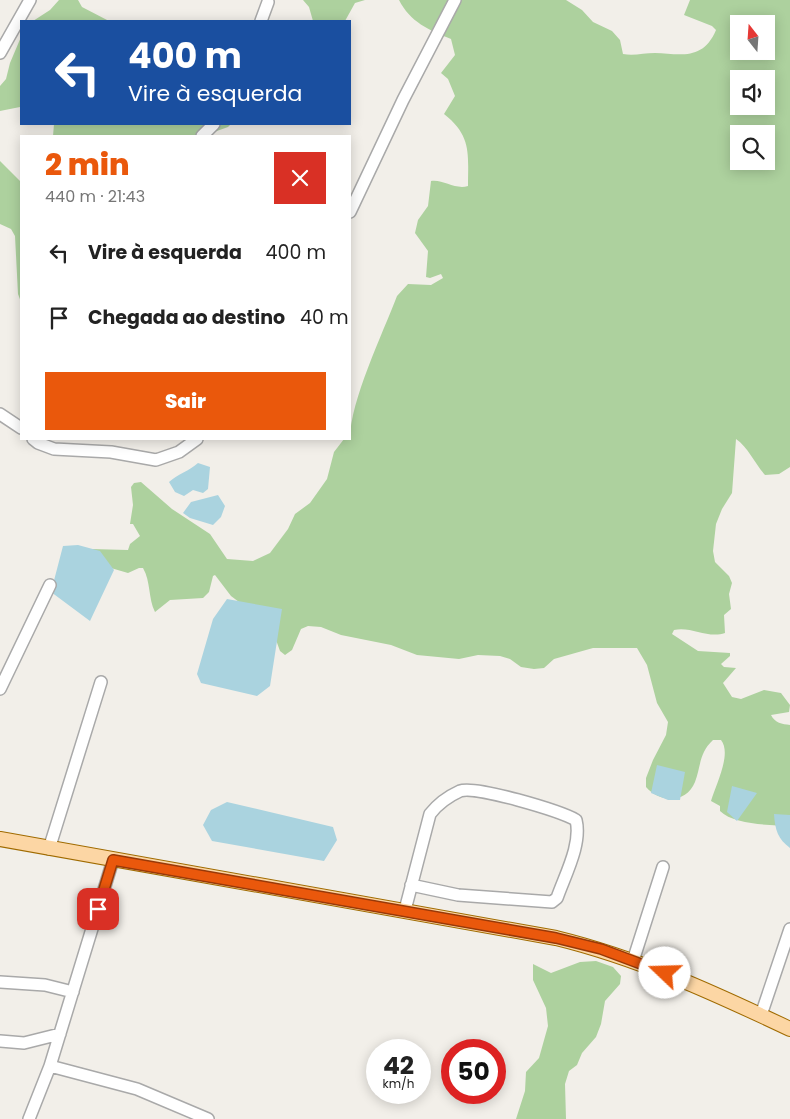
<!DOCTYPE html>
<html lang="pt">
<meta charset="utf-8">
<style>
:root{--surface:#fff;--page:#f6f6f6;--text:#222;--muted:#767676;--accent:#ea580c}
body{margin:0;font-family:Poppins,sans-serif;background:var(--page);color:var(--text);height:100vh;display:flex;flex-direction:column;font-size:19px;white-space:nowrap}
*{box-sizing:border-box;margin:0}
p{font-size:16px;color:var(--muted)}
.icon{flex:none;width:28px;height:28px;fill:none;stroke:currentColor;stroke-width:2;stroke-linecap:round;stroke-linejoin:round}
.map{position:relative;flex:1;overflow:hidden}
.panel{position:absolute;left:20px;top:135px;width:331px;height:305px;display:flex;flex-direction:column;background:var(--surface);border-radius:0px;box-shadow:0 2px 12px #0003}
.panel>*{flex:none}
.banner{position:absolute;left:20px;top:20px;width:331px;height:105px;border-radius:0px;box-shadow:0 2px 12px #0003;background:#1a4fa0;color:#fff;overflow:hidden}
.needle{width:32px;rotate:343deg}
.tools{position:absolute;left:730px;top:15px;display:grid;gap:10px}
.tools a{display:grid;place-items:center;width:45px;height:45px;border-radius:0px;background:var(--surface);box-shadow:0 2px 12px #0003;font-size:25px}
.speed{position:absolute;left:366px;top:1039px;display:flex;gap:10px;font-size:25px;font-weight:700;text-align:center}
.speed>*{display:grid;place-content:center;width:65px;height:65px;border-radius:50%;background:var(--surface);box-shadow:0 2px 12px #0003;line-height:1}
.speed small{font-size:12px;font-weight:400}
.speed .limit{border:8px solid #d22;background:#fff;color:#111}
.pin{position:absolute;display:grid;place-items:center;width:42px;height:42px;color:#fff;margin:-21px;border-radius:10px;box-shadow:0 2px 8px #0006}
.me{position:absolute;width:55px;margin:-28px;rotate:291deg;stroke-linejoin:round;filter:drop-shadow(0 0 4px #0008)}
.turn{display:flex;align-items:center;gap:18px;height:105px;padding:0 25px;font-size:22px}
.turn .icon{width:65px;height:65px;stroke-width:2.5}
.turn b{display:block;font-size:35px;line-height:42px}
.round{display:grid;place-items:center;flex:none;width:52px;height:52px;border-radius:0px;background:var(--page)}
.headline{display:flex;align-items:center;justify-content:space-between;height:85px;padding:0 25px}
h1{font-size:30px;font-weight:800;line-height:38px;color:var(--accent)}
.button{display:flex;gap:10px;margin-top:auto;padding:10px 25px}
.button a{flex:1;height:58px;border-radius:0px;background:var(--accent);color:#fff;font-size:20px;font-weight:800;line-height:58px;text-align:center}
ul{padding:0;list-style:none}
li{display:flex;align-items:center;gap:15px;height:65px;padding:0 25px}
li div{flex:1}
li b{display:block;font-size:19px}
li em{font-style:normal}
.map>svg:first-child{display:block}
.forest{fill:#add19e;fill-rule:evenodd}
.water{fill:#aad3df}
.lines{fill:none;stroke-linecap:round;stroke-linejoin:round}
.minor-casing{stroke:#a9a9a9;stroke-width:14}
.major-casing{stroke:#a06b00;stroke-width:16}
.minor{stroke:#fff;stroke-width:11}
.major{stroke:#fcd6a4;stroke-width:14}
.route-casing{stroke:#983908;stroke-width:12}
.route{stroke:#ea580c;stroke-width:9}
</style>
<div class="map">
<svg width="790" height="1119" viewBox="0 0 790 1119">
<rect width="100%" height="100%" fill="#f2efe9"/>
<path class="forest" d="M59 0H78L82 7 109 21H33L50 10Z
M303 0H365L355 3 345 21H313L309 7Z
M399 0H566L582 10 593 22 612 31 620 40 623 54C634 56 644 53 655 53 680 54 703 61 716 30L712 26 684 15 690 0H790V467L779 474 765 475C755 464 748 447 736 439L732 493 722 509 716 524 713 551 715 562 729 576 732 583 729 594 731 609 724 615 725 633C708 639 691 626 674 630L672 634 698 651 730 653V656L721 664 724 667 736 668 723 683 732 697 741 699 764 690 781 693 790 705 789 712 771 715C775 723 782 724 790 725V826C771 825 734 825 720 811V806L711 801C716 784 732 754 721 740H713C699 753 701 766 695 782 686 804 660 803 646 787V778L653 760 666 735 668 722 657 703 647 665 637 648H593L554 659 544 668 534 669 521 667 510 659 500 656 478 655 459 659 417 655 391 645 341 635 321 627 308 626 301 629 292 650 285 655 280 651 271 626 231 596 215 575 213 576 209 592 203 598 170 600 155 612C148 598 151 582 143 568H139L128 573 104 566 91 549 128 550 130 544 140 536 133 524H130L133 505 131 487 134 483 141 482 172 509 210 534 227 559 253 561 270 553 288 529 295 514 310 503 327 479 334 452 344 439H350C350 401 383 333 397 296L408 284 431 285 443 278 441 274 430 278 426 277 428 251 415 233 418 220 428 206 431 181C443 179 455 190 468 186 468 154 472 136 444 114L455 96 448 79 441 73 455 55 451 39C429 30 410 22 399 0ZM739 24H766V51H739ZM739 79H766V106H739ZM739 134H766V161H739Z
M21 37V103L20 107 0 111V86L6 79 10 63Z
M54 124H231L228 127 203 136H53Z
M0 161 21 182V302L18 294 15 236 11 229 0 224Z
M596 961 613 967 621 976 620 984 605 1001 601 1024 596 1037 582 1053 577 1065 569 1071 565 1084 566 1119H516L525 1091 526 1072 539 1058 548 1026 546 1008 533 980V964L551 973 580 962Z"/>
<path class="water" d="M198 463 210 467 208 489 203 493 193 490 184 496 175 492 169 482C178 474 189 471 198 463Z
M218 495 225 506 221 517 213 525 190 518 183 513 191 502Z
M78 545 100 551 114 570 90 621 51 592 63 546Z
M227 599 282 609 270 686 257 696 201 683 197 674 213 619Z
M657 765 685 772 680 800H668L651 793Z
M732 786 757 793 737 821 727 812Z
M227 802 333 827 337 840 324 861 212 841 203 825 211 810Z
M774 814 790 815V848C778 839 775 830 774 814Z"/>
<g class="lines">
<defs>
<path id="minor" d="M261 21 268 2
M0 53 30 0
M202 136 214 124
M350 212 403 100 455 0
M0 414 21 428
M33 439 38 443 54 449 111 452 156 460 179 452 197 439
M0 689 50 585
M49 849 101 682
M405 910 430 814C437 805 449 796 460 791 475 785 560 811 576 820 582 844 565 875 557 898L552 902 458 895 411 885
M633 961 663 867
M0 982 45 985 73 992
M761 1015 790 929
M0 1041 24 1043 60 1034
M50 1066 137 1089 208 1119
M29 1119 50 1066 113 860"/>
<path id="major" d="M0 839 556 938C638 958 714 993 790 1029"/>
</defs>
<use href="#minor" class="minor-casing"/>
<use href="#major" class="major-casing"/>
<use href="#minor" class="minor"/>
<use href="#major" class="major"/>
</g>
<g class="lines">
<defs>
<path id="route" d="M98 909 113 860 556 938 601 949 665 973"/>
</defs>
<use href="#route" class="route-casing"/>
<use href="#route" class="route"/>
</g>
</svg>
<div class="tools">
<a><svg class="needle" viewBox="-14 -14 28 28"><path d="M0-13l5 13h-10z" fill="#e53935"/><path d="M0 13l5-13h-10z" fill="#767676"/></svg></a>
<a><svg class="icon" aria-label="sound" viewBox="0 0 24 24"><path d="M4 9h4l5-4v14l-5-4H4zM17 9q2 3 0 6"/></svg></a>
<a><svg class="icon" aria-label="search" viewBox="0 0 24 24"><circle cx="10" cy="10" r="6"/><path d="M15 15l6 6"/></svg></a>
</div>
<div class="speed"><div>42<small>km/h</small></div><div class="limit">50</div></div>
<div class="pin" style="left:98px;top:909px;background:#d93025"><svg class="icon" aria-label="arrive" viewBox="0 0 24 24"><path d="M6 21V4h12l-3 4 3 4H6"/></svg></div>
<svg class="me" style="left:665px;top:973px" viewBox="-20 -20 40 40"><circle r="19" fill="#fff"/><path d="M0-13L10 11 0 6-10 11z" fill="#ea580c"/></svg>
<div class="banner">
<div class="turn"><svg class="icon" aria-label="left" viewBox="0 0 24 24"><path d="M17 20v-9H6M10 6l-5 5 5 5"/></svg><div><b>400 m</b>Vire à esquerda</div></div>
</div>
<section class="panel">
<div class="headline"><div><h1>2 min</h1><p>440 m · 21:43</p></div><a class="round" style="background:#d93025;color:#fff"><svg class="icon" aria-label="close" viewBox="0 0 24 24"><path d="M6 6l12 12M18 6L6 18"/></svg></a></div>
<ul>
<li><svg class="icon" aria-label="left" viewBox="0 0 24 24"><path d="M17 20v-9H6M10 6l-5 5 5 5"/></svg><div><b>Vire à esquerda</b></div><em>400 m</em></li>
<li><svg class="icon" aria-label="arrive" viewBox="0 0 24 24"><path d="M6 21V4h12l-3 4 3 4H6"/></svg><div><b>Chegada ao destino</b></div><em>40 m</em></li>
</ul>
<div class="button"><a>Sair</a></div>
</section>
</div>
